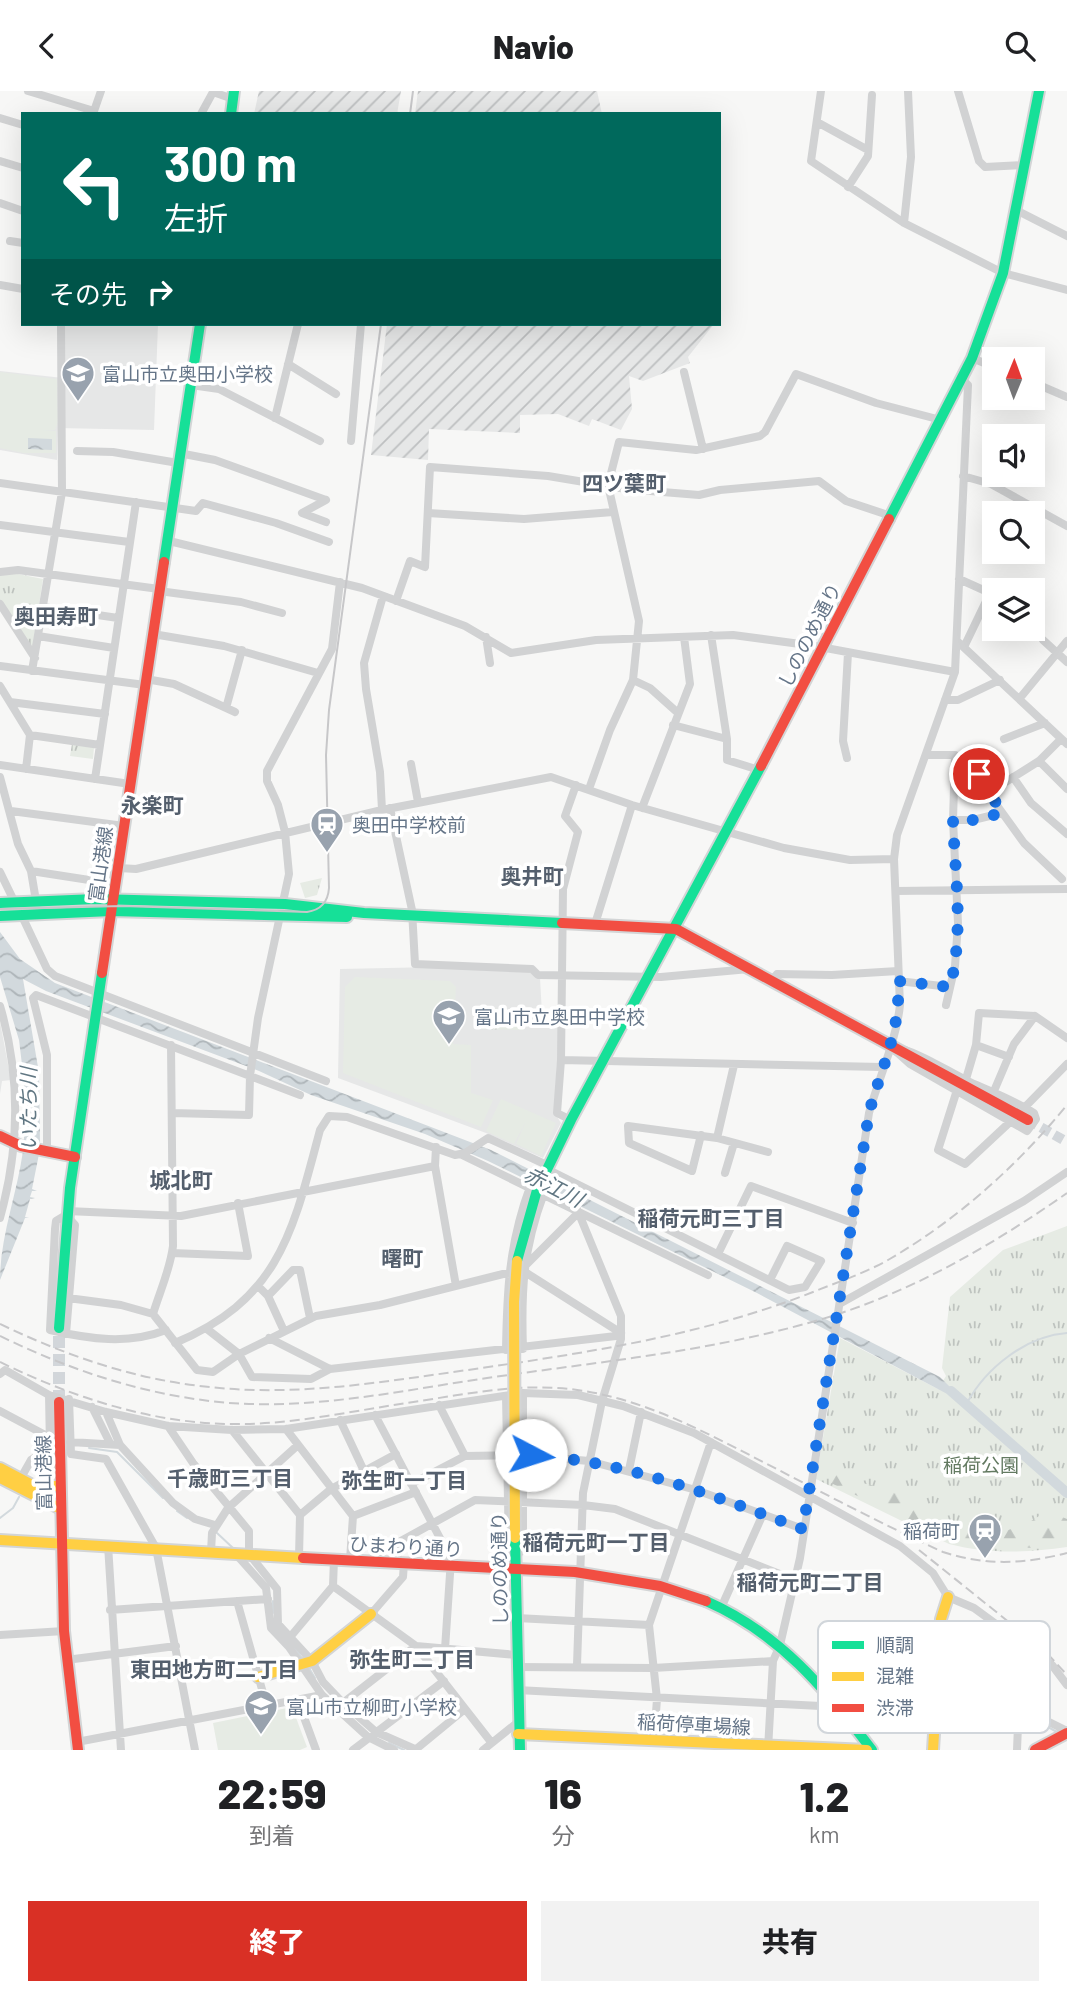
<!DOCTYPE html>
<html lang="ja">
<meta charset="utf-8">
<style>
:root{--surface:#fff;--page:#f2f2f2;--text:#202124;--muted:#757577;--accent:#d93025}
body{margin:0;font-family:Barlow,"Noto Sans JP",sans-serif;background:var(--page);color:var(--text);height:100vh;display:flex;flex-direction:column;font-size:26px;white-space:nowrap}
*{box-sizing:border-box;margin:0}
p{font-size:23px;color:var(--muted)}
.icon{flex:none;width:38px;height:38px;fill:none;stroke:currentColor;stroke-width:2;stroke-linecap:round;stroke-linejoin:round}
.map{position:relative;height:1659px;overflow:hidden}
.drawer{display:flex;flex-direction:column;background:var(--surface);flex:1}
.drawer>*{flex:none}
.banner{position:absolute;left:21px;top:21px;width:700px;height:214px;border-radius:0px;box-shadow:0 7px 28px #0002;background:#00695c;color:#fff;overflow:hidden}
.needle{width:46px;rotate:1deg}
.fabs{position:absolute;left:982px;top:256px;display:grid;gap:14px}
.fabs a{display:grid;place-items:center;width:63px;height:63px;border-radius:0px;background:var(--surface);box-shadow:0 7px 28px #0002;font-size:35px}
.pin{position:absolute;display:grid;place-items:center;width:60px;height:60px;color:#fff;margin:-30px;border:4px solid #fff;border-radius:50%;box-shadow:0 2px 7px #0007}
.me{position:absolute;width:77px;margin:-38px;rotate:95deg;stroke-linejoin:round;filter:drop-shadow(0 0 5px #0008)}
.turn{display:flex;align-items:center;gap:24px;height:147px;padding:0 28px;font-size:32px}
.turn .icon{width:91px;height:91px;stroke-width:2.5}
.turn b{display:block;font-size:49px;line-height:60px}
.then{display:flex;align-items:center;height:66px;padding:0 28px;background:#0003;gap:14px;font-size:26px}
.eta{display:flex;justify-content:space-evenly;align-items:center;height:119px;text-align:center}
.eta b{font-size:42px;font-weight:800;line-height:49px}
.button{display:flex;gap:14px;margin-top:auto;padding:14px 28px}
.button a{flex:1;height:80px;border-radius:0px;background:var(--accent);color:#fff;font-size:28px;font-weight:800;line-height:80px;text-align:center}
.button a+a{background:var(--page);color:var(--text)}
header{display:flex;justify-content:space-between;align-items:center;height:91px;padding:0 28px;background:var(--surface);font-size:32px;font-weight:800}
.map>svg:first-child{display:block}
.built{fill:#e6e7e7}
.industrial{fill:url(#industrial-furrows)}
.grass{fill:url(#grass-tufts)}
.forest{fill:url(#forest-firs)}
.pitch{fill:#e6ebe4}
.water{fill:url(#water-waves)}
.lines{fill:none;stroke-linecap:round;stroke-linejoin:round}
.stream{stroke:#d2d9dd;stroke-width:2}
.river{stroke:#d2d9dd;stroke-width:10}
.secondary-tunnel{stroke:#d2d6da;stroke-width:10;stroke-dasharray:10 5;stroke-linecap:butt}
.primary-tunnel{stroke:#d2d6da;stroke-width:12;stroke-dasharray:12 6;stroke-linecap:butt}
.fast-casing{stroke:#d3d5d6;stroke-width:14}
.slow-casing{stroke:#d3d5d6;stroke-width:14}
.jam-casing{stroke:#d3d5d6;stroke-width:14}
.street{stroke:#d1d2d3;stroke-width:8}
.fast{stroke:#16e098;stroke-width:10}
.slow{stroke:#ffcf43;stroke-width:10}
.jam{stroke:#f24e42;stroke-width:10}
.tram{stroke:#c7c7c9;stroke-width:2}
.rail{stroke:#c7c7c9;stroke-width:2;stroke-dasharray:10 5;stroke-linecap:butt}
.slow-bridge-casing{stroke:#d3d5d6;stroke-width:14;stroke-linecap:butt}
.slow-bridge{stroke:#ffcf43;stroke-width:10}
.route{stroke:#1a73e8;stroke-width:12;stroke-dasharray:0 21.6}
.labels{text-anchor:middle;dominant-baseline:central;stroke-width:7;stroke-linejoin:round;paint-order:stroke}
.poi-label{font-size:19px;fill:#657588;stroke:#fff;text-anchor:start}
.street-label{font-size:19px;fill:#657588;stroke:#fff}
.park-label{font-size:19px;fill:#637a61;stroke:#fff}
.neighbourhood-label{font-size:21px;font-weight:bold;fill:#545f6d;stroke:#fff}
.water-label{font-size:21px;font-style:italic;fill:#617783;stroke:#fff}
.key{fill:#fff;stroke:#d1d6db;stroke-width:2}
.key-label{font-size:19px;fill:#657588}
</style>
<header><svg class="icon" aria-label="back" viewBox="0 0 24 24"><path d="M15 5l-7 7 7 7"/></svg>Navio<svg class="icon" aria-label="search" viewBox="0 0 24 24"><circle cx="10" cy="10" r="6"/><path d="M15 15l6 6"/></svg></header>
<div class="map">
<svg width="1067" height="1659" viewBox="0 0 1067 1659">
<defs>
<pattern id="industrial-furrows" width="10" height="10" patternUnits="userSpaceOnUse" patternTransform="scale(1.75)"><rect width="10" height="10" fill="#e6e7e7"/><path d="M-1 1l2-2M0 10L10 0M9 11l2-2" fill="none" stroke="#bec0c1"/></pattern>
<pattern id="grass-tufts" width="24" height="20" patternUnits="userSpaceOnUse" patternTransform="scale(1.75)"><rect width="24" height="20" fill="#e6ebe4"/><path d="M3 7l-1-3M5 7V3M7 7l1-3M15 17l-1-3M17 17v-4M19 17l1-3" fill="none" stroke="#bec3bf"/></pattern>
<pattern id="forest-firs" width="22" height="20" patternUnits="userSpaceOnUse" patternTransform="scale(1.75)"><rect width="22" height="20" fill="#e6ebe4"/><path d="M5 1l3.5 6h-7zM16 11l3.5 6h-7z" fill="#bec3bf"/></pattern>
<pattern id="water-waves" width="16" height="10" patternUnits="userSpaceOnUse" patternTransform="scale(1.75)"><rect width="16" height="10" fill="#d2d9dd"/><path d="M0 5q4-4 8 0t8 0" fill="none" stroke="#aeb5b9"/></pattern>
</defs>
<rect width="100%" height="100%" fill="#f7f7f6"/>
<path class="built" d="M64 233H158L154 339 58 337 57 369 0 359V280L63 287Z
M435 876 527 880 540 887 542 923 560 924 554 1021 561 1032 543 1067 486 1042 338 987 340 878Z
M0 931 11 989 2 990 0 1003Z"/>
<path class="industrial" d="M259 0H401L397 23H254Z
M418 0H597L602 23H415Z
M387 233H714L688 266 690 272 643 290 629 285 632 318 621 339 592 328 589 335 558 323 520 324V342L429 338 428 369 371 364Z"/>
<path class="grass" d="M13 482 43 488 32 559 0 509V483Z
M72 653 94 656 93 668 70 665Z
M322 787 317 804 305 807 300 792Z
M481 917 524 919V939L480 938Z
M1067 1135V1456C1027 1462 988 1463 949 1453L816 1388 840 1247 938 1298 946 1285 942 1277 950 1206 1003 1159Z"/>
<path class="forest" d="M831 1378 862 1392 897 1400 934 1426 964 1440 1000 1442 1028 1432 1047 1420 1067 1428V1452L1032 1457 964 1452 933 1442 829 1391Z"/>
<path class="pitch" d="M0 281 57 288 58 331 55 339H43L56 340V362H24L0 357Z
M355 886 450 890 456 896 453 953 471 954V1002L493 1009 481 1036 343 982 345 896Z
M501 1008 556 1032 541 1065 516 1053 526 1030 514 1053 486 1040Z
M292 1616 307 1656 300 1659H218L213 1632Z"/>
<path class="water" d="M28 347 52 348V359L28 358Z
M0 841 20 868 55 892 491 1059 940 1286 968 1314 757 1202 488 1070 425 1043 311 1004 259 980 46 900 23 888 39 982 40 1054 24 1050V990L19 949 0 886Z
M23 1060 39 1063 32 1098 37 1100H32L30 1106 35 1107 30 1108 25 1126 29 1127H25L0 1189C0 1146 17 1103 23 1060Z"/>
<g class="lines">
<path class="stream" d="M967 1312C986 1277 1026 1245 1067 1242
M89 1357 117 1361 163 1407
M177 1420 187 1427
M0 1427 13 1417 19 1406
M217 1442 233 1457
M273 1522V1510
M295 1557 302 1567
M309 1577 315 1587
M1028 1625 1057 1641
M389 1652 404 1659"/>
<path class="river" d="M951 1300 1067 1402"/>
<path class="secondary-tunnel" d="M1028 1029 1067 1051"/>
<path class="primary-tunnel" d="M59 1311V1237"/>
<defs>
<path id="fast" d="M231 23 234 0
M889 428 972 267 1003 182 1039 0
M164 471 200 233
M0 812 96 808 285 813 364 822 562 832
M0 825 111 820 347 826
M517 1170 537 1099 571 1029 761 675
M59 1237 70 1097 102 882
M515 1447 520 1659
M706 1510C779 1542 825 1597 872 1659"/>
<path id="slow" d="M0 1377 34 1395H60
M0 1387 61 1418
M0 1449 303 1467
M258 1586 312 1570 371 1523
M518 1643 867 1659
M933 1659 941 1528 948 1506"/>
<path id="jam" d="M761 675 889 428
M562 832 676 838 1028 1029
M102 882 164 471
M0 1045 21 1055 75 1066
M59 1311 64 1540 78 1659
M303 1467 575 1481 660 1495 706 1510
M1035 1659 1067 1642"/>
</defs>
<use href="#fast" class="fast-casing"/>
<use href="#slow" class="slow-casing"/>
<use href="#jam" class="jam-casing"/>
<path class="street" d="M28 0 94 20
M821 0 811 70 904 132 1003 182 1067 199
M958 0 979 70 985 76 1024 74
M93 23 101 0
M201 23 213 1 233 8
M0 27 23 34
M817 31 868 59
M0 70 23 77
M848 96 868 65 872 4
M0 112 23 120
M1016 119 1067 145
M904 132 911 66 908 0
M10 150 23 152
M0 194 23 198
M972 267 994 276
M288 273 336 303
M684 281 703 358
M1032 291 1067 306
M191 294 219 298 320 350
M275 327 298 233
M351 350 361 233
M77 360 113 361 178 372
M179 362 215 369 326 409
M963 385 991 393 1067 435
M0 392 196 420 203 412 276 432 329 451
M326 409 302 422 326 431
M428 422 524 428 613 421
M0 434 129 451
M165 449 362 497 465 535 511 562 596 549 733 544 815 555 955 581
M0 481 18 479 159 498
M959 488 990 502 964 556
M159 500 241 511 282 522
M396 510 410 470 425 476 430 376 548 385 626 398 699 404 720 399 819 390 846 410 891 425
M0 513 35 567
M43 516 118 527
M153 543 224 555 318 582
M711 544 727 648
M38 545 114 557
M486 546 490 572
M1043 549 1067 571
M957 550 1067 653
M0 575 145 594
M32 580 62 401 61 233
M146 588 174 593 235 621
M633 589 650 597 678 622
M0 595 30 644 26 678
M1020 607 1067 550
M945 609H958L1000 589
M10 611 105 623
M226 617 242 559
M673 634 727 648V669L759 679
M30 644 100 654
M1004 648 1045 632
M1061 648 1039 670 988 702 1024 752 1062 788
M926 664H955L953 729 958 832 955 875 946 914
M970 664 988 702
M847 667 843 650 848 562
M1039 670 1067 698
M411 673 418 711
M0 674 130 693
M0 686 18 753 31 780 38 822
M1013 686 1031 712 1067 743
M95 688 136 411
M589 698 610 639 633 589 639 530 608 394 619 351 696 359 760 345 765 341 796 283 876 312 941 329
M390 717 412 819 415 873 532 878 538 884 661 886 749 878
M642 717 690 593 684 546
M382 719 380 681 366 598 364 572 383 505
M11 720 124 735
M953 729H973L1002 722
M119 777 136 778 382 719 551 686 632 714 784 757 850 769 894 768
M31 780 115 793
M0 781 15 812
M896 800 1067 798
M21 823 47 878 55 885 326 990
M595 833 632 714
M771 890 777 883 832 884 898 880
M898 890 950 896
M0 915C21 986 20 1055 0 1127
M976 954 1009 966
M890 955C920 961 943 978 970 991 992 1001 1014 1009 1034 1022L1036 1028 1027 1040 910 973Z
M561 969 882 976
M966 988 976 954 979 922 1035 925 1067 947
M957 999 938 1059 965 1073 1010 1031
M994 1000 1014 953 1035 925
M1025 1016 1067 973
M172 1022 249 1024 250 985 258 927 289 783 285 741 278 714 267 690V680L332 558 340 491
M571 1029 557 1022 561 969 563 798 578 741 565 725 576 694
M701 1044 692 1080 629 1052 628 1035 717 1047 734 974
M717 1047 768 1061
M436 1056 435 1075 456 1195
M47 1060V964L33 907 36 904 300 1004
M462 1064 708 1184
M547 1078 789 1199 805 1196 821 1170 787 1155 770 1189
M725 1082 734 1052
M67 1120 181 1125 435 1075
M172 1162 248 1165 238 1112
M718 1163 751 1095 853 1132
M524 1176 579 1121
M258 1195 268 1205 284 1240
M268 1205 293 1179H300L310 1227
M68 1207 121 1214 153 1223 197 1279 213 1281 239 1263 316 1225 380 1214 503 1183 525 1181 621 1242
M841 1212 1024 1110 1067 1081
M153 1223C160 1200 170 1179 173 1155L171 954
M207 1238 239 1263 252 1286 311 1288 330 1278
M66 1243 75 1134 66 1124 56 1130 55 1138 50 1239C89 1248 128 1254 166 1239
M269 1247 330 1278 616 1245 621 1242
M175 1252C280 1208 293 1140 320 1039L329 1025 347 1026 455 1064 465 1062 488 1047 549 1075
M523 1258C521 1199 523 1158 544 1102
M506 1259C507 1199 509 1153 530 1096
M0 1283 5 1279 49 1304 106 1321 168 1335 232 1339 286 1338 523 1302 578 1304 623 1315 694 1342 900 1455 933 1482 948 1506 974 1517 1052 1574 1067 1594
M506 1305 509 1461 515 1465 523 1459V1302
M69 1308 71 1363 106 1368 156 1457 195 1659
M439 1314 465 1365
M92 1316 110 1352
M0 1320 49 1346
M106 1321 120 1354 173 1412 195 1428 215 1434
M375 1324 451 1468 445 1558
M340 1329 364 1380
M168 1335 193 1372 249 1440V1463L277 1498 278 1533 312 1570 323 1591 343 1612 376 1641 417 1659
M286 1338 353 1425 350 1469
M232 1339 300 1424 299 1466
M70 1351 120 1354
M629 1379 641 1321
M18 1392 31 1369 50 1357 49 1304
M411 1393 465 1365 522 1364 589 1370 696 1399 803 1438
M300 1424 331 1398 396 1363
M353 1425 416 1401
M108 1454 121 1659
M211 1461 212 1442 228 1417 298 1354
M235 1462 266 1497 271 1537 289 1556 322 1604 368 1646 394 1659
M334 1468 333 1495 416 1555 491 1651
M397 1472 399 1451 475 1409 583 1414 615 1418 795 1489
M237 1510 267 1616
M721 1517 763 1423
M110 1519 268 1508
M371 1523 403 1486 404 1472
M517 1527 649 1534
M0 1544 64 1540
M291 1545 333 1495
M66 1569 176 1555
M577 1574 583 1402 602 1310 621 1248V1225L577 1118
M517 1576 653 1577 773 1570
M182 1586 203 1582 258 1586
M517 1599 840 1616
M829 1603 971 1611 1033 1623 1067 1640
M298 1610 316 1659
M835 1611 970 1618 1018 1628
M343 1612 416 1555 517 1564
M654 1648 657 1608 649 1534 711 1351
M77 1651 322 1604
M768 1658 773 1570 780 1554 800 1467 869 1022C879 986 896 951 900 914L894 768 897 744 955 581 968 294 962 288
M353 1659 444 1590
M415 1659 465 1618
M483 1659 518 1631
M1017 1659 1021 1563 1024 1555"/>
<use href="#fast" class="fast"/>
<use href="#slow" class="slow"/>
<use href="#jam" class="jam"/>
<path class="tram" d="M410 23 413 0
M0 818 122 815 307 821C321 819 328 811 329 797L326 664 329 619 381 233"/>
<path class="rail" d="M0 1233C67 1265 136 1289 210 1296 300 1306 387 1290 475 1278 591 1261 704 1244 813 1201 838 1191 865 1182 888 1169 957 1129 1017 1075 1067 1014
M0 1245C70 1279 141 1303 219 1311 308 1320 399 1300 487 1287 590 1272 696 1262 797 1235 896 1210 984 1160 1067 1102
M0 1271C74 1307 156 1334 239 1333 295 1333 352 1320 407 1312 461 1304 516 1292 570 1298 641 1306 705 1341 767 1373 825 1403 884 1434 943 1461 986 1475 1024 1473 1067 1462
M919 1459 1045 1560 1067 1584"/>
<defs>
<path id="slow-bridge" d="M515 1447 514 1211 517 1170"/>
</defs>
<use href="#slow-bridge" class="slow-bridge-casing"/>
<use href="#slow-bridge" class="slow-bridge"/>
</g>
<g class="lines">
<path class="route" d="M531 1364C626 1370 714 1405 803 1438L869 1022C882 974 901 940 898 890L950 896C964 842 955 785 953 729H973L1002 722 979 683"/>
</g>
<defs>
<symbol id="school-pin" viewBox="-11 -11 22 30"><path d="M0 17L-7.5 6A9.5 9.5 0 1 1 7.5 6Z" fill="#98a2ae" stroke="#fff"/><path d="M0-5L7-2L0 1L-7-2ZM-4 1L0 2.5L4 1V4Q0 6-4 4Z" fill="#fff"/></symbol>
<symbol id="station-pin" viewBox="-11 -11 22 30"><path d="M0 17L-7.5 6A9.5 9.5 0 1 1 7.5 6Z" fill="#98a2ae" stroke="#fff"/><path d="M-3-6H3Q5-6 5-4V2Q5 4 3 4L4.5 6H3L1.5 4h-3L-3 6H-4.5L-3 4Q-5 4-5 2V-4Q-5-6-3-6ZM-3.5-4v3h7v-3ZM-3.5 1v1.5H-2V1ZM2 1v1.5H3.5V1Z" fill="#fff"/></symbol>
</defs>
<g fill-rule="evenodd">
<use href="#school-pin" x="59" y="263" width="38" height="52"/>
<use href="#station-pin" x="308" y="714" width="38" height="52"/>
<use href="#school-pin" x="430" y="906" width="38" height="52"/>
<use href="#station-pin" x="966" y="1420" width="38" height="52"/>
<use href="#school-pin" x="242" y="1596" width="38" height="52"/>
</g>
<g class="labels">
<g class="poi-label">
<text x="102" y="282">富山市立奥田小学校</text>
<text x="352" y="733">奥田中学校前</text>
<text x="474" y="925">富山市立奥田中学校</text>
<text x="960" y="1439" text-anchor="end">稲荷町</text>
<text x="286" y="1615">富山市立柳町小学校</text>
</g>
<g class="street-label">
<text transform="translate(809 544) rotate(-63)">しののめ通り</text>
<text transform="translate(100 773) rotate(-82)">富山港線</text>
<text transform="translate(43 1382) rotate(-91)">富山港線</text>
<text transform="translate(406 1455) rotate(3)">ひまわり通り</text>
<text transform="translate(499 1478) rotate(-91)">しののめ通り</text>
<text transform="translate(694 1633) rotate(3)">稲荷停車場線</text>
</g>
<g class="park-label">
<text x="981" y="1373">稲荷公園</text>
</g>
<g class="neighbourhood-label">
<text x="624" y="391">四ツ葉町</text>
<text x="56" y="524">奥田寿町</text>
<text x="152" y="713">永楽町</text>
<text x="532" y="784">奥井町</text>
<text x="181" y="1088">城北町</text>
<text x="711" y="1126">稲荷元町三丁目</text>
<text x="402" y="1166">曙町</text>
<text x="230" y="1386">千歳町三丁目</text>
<text x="404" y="1388">弥生町一丁目</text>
<text x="596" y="1450">稲荷元町一丁目</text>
<text x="810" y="1490">稲荷元町二丁目</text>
<text x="412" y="1567">弥生町二丁目</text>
<text x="214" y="1577">東田地方町二丁目</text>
</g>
<g class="water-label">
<text transform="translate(27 1018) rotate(-90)">いたち川</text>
<text transform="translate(554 1095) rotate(27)">赤江川</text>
</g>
</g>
<rect x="818" y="1530" width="232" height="112" rx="10" class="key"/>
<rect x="832" y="1550" width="32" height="8" fill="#16e098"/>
<rect x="832" y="1581" width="32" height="9" fill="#ffcf43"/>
<rect x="832" y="1613" width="32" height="8" fill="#f24e42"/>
<g class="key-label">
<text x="876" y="1561">順調</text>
<text x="876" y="1592">混雑</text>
<text x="876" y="1624">渋滞</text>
</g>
</svg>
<div class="fabs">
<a><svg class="needle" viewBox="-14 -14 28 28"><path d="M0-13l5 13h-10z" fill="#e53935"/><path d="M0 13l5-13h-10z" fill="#757577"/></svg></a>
<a><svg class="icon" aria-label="sound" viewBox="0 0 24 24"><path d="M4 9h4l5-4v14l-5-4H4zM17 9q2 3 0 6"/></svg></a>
<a><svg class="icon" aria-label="search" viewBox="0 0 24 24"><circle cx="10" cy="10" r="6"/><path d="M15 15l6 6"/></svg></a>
<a><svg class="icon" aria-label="layers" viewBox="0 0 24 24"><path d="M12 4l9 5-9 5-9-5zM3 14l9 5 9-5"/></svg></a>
</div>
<div class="pin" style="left:979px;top:683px;background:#d93025"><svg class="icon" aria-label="arrive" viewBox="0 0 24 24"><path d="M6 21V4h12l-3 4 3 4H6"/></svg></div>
<svg class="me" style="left:531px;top:1364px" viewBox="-20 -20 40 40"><circle r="19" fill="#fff"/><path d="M0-13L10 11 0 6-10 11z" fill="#1a73e8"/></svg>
<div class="banner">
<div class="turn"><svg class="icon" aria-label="left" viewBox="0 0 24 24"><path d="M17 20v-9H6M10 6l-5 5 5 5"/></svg><div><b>300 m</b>左折</div></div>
<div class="then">その先<svg class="icon" aria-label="right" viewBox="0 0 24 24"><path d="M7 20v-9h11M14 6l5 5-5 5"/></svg></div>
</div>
</div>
<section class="drawer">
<div class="eta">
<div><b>22:59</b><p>到着</p></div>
<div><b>16</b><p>分</p></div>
<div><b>1.2</b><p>km</p></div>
</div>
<div class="button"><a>終了</a><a>共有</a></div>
</section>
